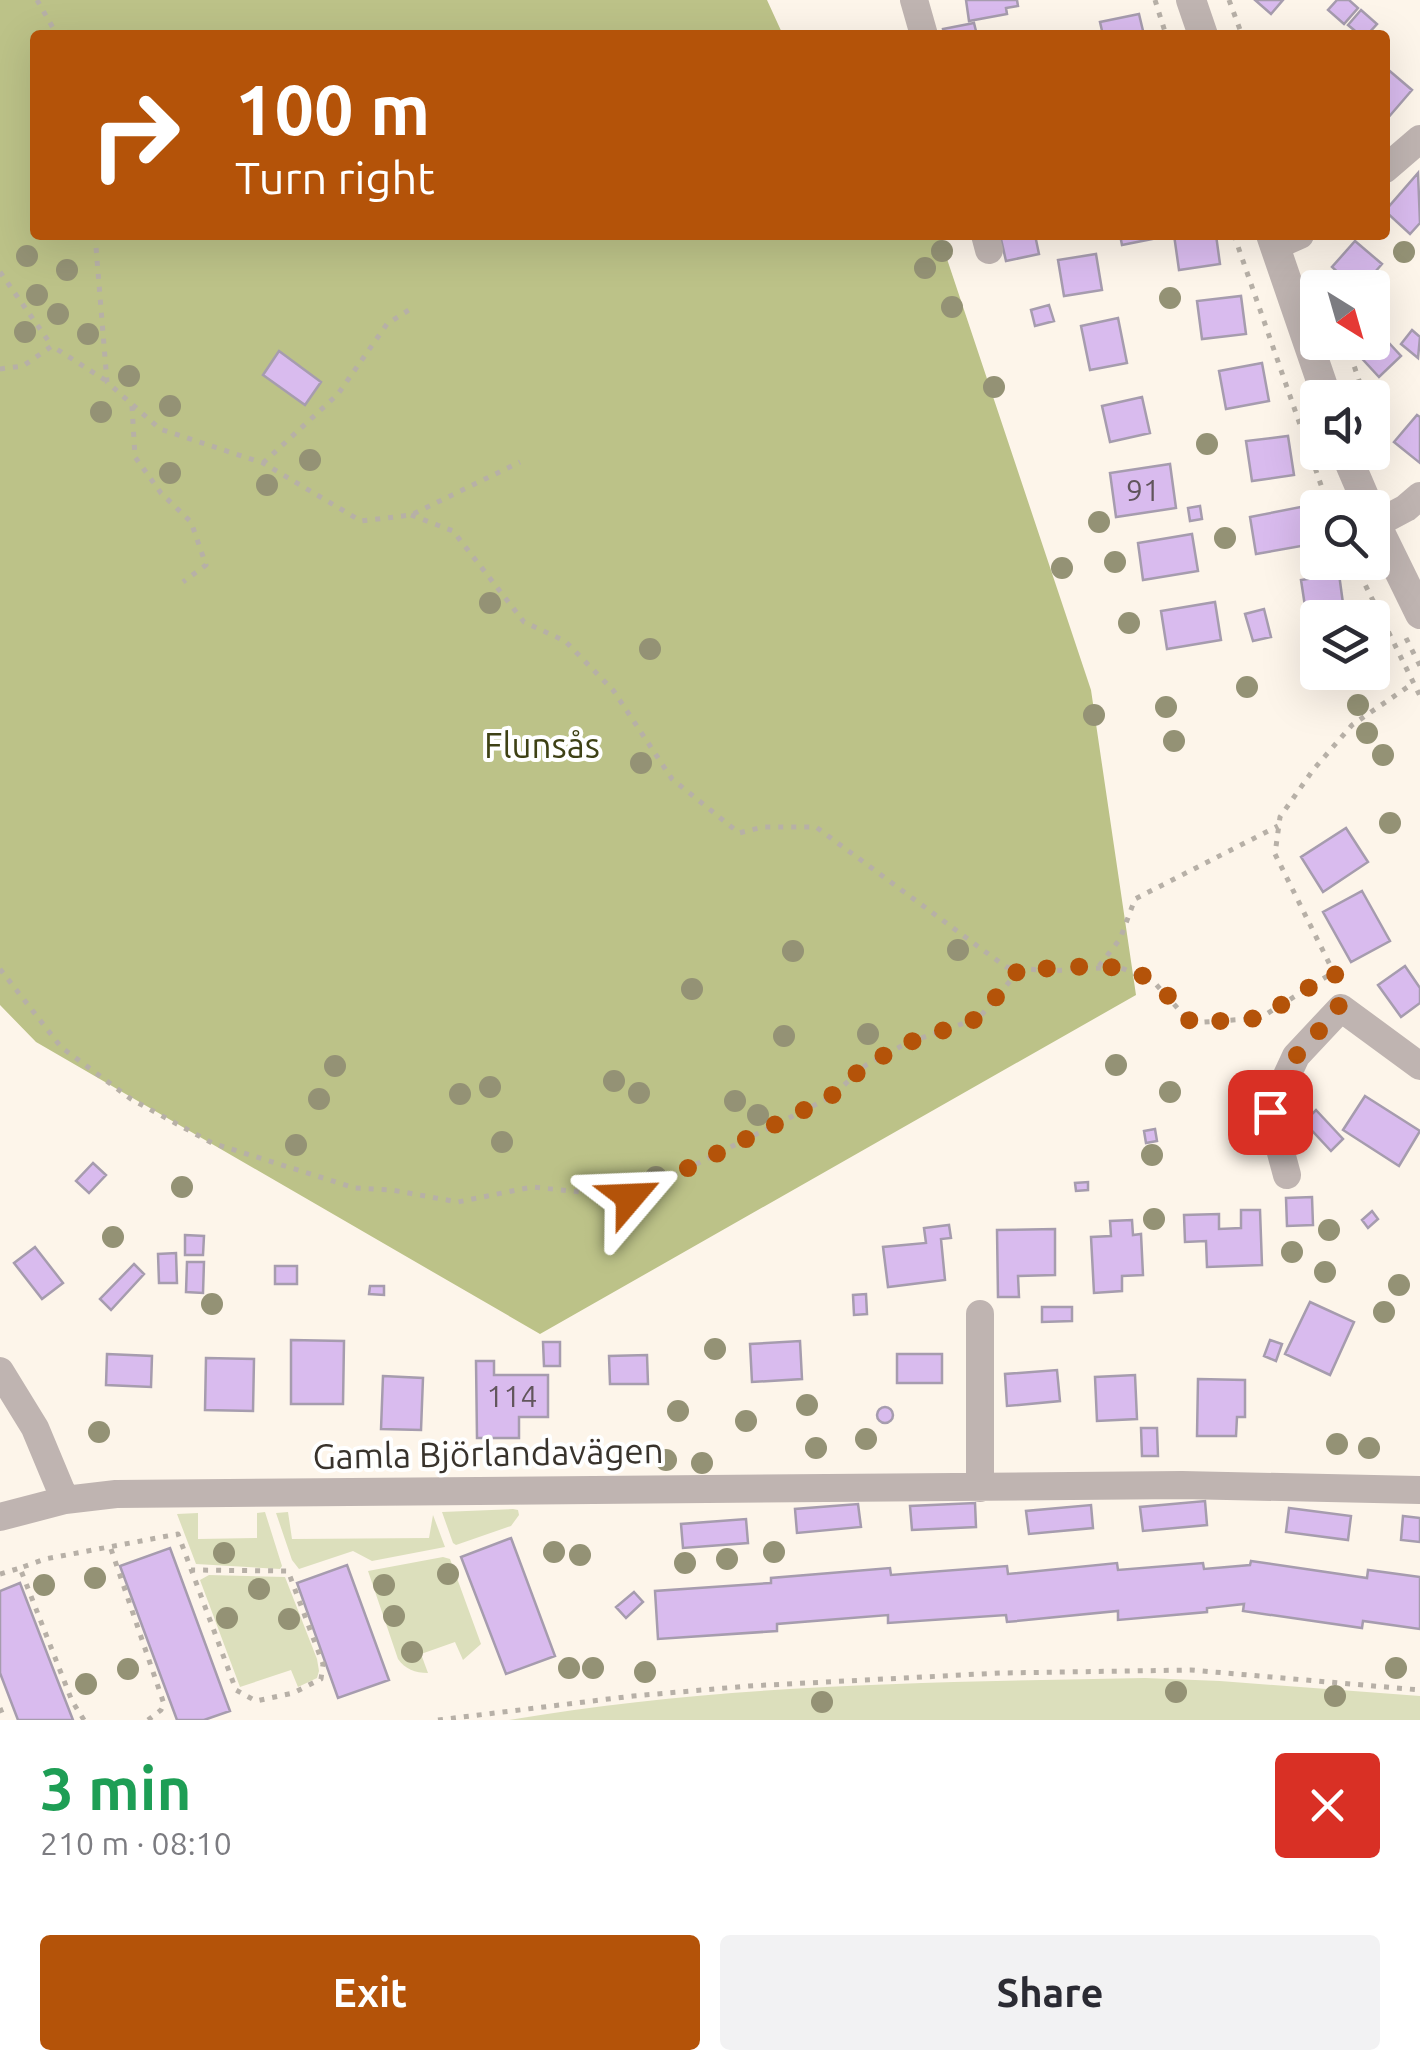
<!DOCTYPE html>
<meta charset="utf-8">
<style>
:root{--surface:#fff;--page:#f2f2f3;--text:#2b2b33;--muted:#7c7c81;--accent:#b45309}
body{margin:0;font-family:Ubuntu,sans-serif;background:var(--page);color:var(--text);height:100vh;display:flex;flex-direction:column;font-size:38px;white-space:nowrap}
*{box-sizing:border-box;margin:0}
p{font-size:32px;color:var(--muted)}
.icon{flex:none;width:55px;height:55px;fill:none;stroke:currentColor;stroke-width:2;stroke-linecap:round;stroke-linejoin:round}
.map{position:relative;height:1720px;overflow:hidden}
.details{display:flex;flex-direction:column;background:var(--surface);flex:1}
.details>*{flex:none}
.hud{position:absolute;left:30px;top:30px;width:1360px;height:210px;border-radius:10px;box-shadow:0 10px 40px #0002;background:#b45309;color:#fff;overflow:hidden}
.needle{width:65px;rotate:143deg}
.controls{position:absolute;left:1300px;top:270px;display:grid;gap:20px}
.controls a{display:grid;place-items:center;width:90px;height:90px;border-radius:10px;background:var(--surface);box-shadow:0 10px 40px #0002;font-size:50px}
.pin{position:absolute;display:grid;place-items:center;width:85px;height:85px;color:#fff;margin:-42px;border-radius:20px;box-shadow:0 5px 15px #0006}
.me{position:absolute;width:110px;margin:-55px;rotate:64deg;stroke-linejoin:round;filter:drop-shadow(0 0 8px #0008)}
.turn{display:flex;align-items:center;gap:35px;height:210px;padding:0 40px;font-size:45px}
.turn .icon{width:130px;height:130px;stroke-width:2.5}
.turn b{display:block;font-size:70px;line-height:85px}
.round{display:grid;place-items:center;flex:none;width:105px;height:105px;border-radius:10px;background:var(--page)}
.head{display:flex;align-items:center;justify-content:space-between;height:170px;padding:0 40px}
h1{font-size:60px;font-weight:600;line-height:75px;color:#1e9e55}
.cta{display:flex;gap:20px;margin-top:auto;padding:20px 40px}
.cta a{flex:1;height:115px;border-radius:10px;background:var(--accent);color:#fff;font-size:40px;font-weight:600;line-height:115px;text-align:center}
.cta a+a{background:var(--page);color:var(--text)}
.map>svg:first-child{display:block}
.green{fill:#dcdfbc}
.forest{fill:#bcc288}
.building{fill:#d9bbee;stroke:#a69cae;stroke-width:2.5}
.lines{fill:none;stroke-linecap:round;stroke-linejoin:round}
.path{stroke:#b7b0a7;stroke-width:5;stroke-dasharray:5 8;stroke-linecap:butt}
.minor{stroke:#bfb4b1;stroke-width:28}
.tertiary{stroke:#bfb4b1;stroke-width:30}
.tree{fill:#949275}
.route{stroke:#b45309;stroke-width:18;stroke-dasharray:0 32.4}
.labels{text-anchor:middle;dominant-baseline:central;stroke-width:8;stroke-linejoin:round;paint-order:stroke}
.number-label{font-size:30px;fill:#61555c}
.park-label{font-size:35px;fill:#3e4115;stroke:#fff}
.street-label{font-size:35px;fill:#39332c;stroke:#fff}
</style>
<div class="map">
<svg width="1420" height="1720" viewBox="0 0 1420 1720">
<rect width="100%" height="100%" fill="#fdf5ea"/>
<path class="green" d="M513 1509 518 1510 519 1515 511 1526 456 1545 453 1543 442 1512Z
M265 1512 282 1566 280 1569 196 1564 177 1514 198 1513V1539L257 1538V1513Z
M288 1512 292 1539 429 1538 433 1515 445 1547 372 1561 353 1551 299 1569 292 1560 276 1513Z
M443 1557 450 1559 481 1644 463 1660 455 1642 421 1654 428 1673C415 1673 405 1669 398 1659L368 1571Z
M209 1575 285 1577 317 1659 319 1671 317 1678 298 1687 291 1670 240 1687 200 1580Z
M1145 1678 1220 1681 1420 1696V1720H509C718 1684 933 1682 1145 1678Z"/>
<path class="forest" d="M0 0H767L783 35H35V235H939L1091 690 1136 995 540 1334 36 1042 0 1005Z"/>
<path class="building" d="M966 0H1017L1018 6 1006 8 1007 14 969 21Z
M1255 0H1283L1271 14Z
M1337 0H1349L1358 8 1344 24 1328 10Z
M1361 10 1377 24 1367 35H1360L1348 25Z
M1139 14 1144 35H1103L1100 22Z
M974 23 977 35H944L943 29Z
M1385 67 1412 90 1387 119 1385 116Z
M1418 173 1420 223 1410 234 1385 211Z
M1021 235H1035L1039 254 1006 261 1001 239Z
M1120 235H1161L1162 237 1122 245Z
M1174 235H1216L1220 264 1179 270Z
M1355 241 1382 264 1361 288H1355L1332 267Z
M1096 254 1102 290 1064 296 1058 260Z
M1241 296 1246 334 1202 339 1197 301Z
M1049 305 1054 321 1035 326 1031 310Z
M1118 318 1127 363 1090 370 1081 326Z
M1377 330 1401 356 1379 377 1355 351 1364 342H1372V334Z
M1412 330 1420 337 1418 358 1401 344Z
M279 351 321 382 305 405 263 375Z
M1262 363 1269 401 1226 409 1219 371Z
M1142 397 1150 433 1110 442 1102 406Z
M1417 415 1420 417V463L1394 442Z
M1288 436 1294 475 1252 481 1246 441Z
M1170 464 1176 508 1116 517 1110 473Z
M1311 505 1318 543 1256 554 1250 517Z
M1200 506 1202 519 1190 521 1188 508Z
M1192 534 1198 571 1143 580 1138 543Z
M1339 574 1345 618H1318V624L1308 626 1301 580Z
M1215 602 1221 640 1167 649 1161 611Z
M1264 609 1271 637 1253 641 1245 614Z
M1376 651 1388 672 1368 684 1362 672H1372V653Z
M1346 828 1368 862 1323 892 1301 857Z
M1362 891 1390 941 1351 962 1323 912Z
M1405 966 1420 988V1003L1401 1017 1378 985Z
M1365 1096 1420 1131 1399 1166 1343 1130Z
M1316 1110 1343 1139 1331 1151 1304 1122Z
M1155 1129 1157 1141 1146 1143 1144 1131Z
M93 1163 106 1175 89 1193 76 1181Z
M1088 1182V1190L1076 1191 1075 1183Z
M1312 1197 1313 1225 1287 1226 1286 1198Z
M1241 1210H1260L1262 1265 1207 1267 1206 1241 1185 1242 1184 1215 1219 1214V1229L1241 1228Z
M1372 1211 1378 1219 1368 1228 1362 1220Z
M1132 1220 1133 1235 1141 1234 1143 1275 1122 1276V1291L1094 1293 1091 1237 1111 1236 1110 1221Z
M949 1225 951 1238 941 1239 945 1280 888 1287 883 1247 926 1243 924 1228Z
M1055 1229V1275L1018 1276 1019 1297H998L997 1230Z
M185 1235 204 1236 203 1255H185Z
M35 1247 63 1283 42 1299 14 1263Z
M176 1253 177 1283H159L158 1254Z
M187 1262H204L203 1293 186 1292Z
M134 1264 144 1274 111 1310 100 1299Z
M275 1266H297V1284H275Z
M370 1286H384V1295L369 1294Z
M866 1294 867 1314 854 1315 853 1295Z
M1310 1302 1354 1322 1330 1375 1285 1354Z
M1042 1307H1072V1321L1042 1322Z
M291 1340 344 1341 343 1404H291Z
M1270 1340 1282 1344 1276 1361 1264 1356Z
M800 1341 802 1379 752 1382 750 1344Z
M543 1342H560V1366H544Z
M107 1354 152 1356 151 1387 106 1385Z
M897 1354H942V1383H897Z
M647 1355 648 1384H610L609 1356Z
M206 1358 254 1359 253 1411 205 1410Z
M476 1361H494V1375H548V1417H519V1438H477Z
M1057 1370 1060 1401 1007 1406 1005 1374Z
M1135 1375 1137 1419 1097 1421 1095 1377Z
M383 1376 423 1378 421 1430 381 1429Z
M1198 1379 1245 1380V1417H1237L1236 1436H1197Z
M877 1415a8 8 0 1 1 16 0a8 8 0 1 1-16 0Z
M1141 1428H1157L1158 1456H1142Z
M1205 1501 1207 1525 1143 1531 1140 1507Z
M975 1503 976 1527 912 1530 910 1506Z
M858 1504 861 1527 797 1533 795 1509Z
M1091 1505 1093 1528 1029 1534 1026 1511Z
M1289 1508 1351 1516 1348 1540 1286 1532Z
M1403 1516 1420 1518V1542L1401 1540Z
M746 1519 748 1543 683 1548 681 1524Z
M511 1538 555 1656 506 1674 461 1557Z
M170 1548 230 1711 204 1720H177L120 1566Z
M1251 1561 1367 1578 1368 1570 1420 1577V1629L1363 1621 1362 1628 1243 1611 1244 1604 1207 1608V1612L1118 1620V1611L1007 1622 1006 1615 888 1623V1615L777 1624V1631L658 1639 655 1591 771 1583V1578L890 1568 891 1575 1007 1566 1008 1574 1117 1563 1118 1570 1203 1563 1204 1569 1250 1565Z
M347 1565 389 1680 338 1698 297 1583Z
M20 1583 50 1661 73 1720H18L0 1673V1591Z
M634 1592 643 1602 626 1618 616 1607Z"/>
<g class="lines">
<path class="path" d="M37 0 57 35
M1155 0 1166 35
M1229 0 1242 35
M95 235 107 382 160 429 263 463 361 521 411 515 520 462
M1234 235 1329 508
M0 272 52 346
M1346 342 1365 398
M0 369 23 366 52 346 105 380
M132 406 135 457 161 493 191 522 206 565 183 582
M1372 421 1384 460
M263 463 338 394 387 324 409 310
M411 515 453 531 524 622 565 641 613 690 672 779 739 833 763 827H816L1006 967 1050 971 1119 967 1153 981 1191 1023 1260 1018 1334 972
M1354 562 1420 696
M1406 638 1420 666
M1099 966 1120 939 1135 899 1278 826
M0 969 61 1047 131 1099 212 1143 355 1188 392 1190 458 1202 532 1187 630 1197 831 1097 866 1065 907 1043 979 1018 1021 968
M1335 975 1275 854 1280 817 1313 770 1352 725 1412 684
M111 1549 164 1704 161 1710 148 1720
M0 1574 20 1568
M0 1708 5 1720
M84 1720 72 1701 20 1568 45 1559 178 1534 236 1690 256 1701 293 1693 321 1679 323 1664 288 1571 191 1570
M438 1720 633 1696 749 1686 1000 1673 1191 1670 1420 1690"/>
<path class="minor" d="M914 0 924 35
M1385 169 1420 139
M985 235 989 250
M1275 246 1300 235
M1376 524 1406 508 1420 496
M1287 1175 1270 1112 1296 1056 1341 1008 1420 1066
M0 1371 35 1428 65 1500
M980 1488V1314
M0 1517 65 1500 116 1494 1182 1485 1420 1490"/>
<path class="tertiary" d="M1191 0 1203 35
M1271 235 1327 398
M1345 452 1369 508
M1372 516 1420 614"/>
</g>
<g class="tree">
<circle cx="942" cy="251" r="11"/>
<circle cx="1404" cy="252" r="11"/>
<circle cx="27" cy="256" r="11"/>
<circle cx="925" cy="268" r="11"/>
<circle cx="67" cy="270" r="11"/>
<circle cx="37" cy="295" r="11"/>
<circle cx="1170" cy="298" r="11"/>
<circle cx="952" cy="307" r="11"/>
<circle cx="58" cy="314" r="11"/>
<circle cx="25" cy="332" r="11"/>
<circle cx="88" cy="334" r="11"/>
<circle cx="129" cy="376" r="11"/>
<circle cx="994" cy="387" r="11"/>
<circle cx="170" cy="406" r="11"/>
<circle cx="101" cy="412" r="11"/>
<circle cx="1207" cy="444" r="11"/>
<circle cx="310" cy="460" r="11"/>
<circle cx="170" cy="473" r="11"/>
<circle cx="267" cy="485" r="11"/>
<circle cx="1099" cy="522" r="11"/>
<circle cx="1225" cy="538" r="11"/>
<circle cx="1115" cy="562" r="11"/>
<circle cx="1062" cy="568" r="11"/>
<circle cx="490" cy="603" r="11"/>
<circle cx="1129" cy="623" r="11"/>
<circle cx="650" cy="649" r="11"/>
<circle cx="1247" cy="687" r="11"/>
<circle cx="1358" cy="705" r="11"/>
<circle cx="1166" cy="707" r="11"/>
<circle cx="1094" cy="715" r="11"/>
<circle cx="1367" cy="733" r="11"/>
<circle cx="1174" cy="741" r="11"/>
<circle cx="1383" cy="755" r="11"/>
<circle cx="641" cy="763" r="11"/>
<circle cx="1390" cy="823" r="11"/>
<circle cx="958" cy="950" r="11"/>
<circle cx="793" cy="951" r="11"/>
<circle cx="692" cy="989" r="11"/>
<circle cx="868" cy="1034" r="11"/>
<circle cx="784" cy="1036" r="11"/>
<circle cx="1116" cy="1065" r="11"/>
<circle cx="335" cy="1066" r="11"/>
<circle cx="614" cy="1081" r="11"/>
<circle cx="490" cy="1087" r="11"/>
<circle cx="1170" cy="1092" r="11"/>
<circle cx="639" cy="1093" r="11"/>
<circle cx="460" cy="1094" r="11"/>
<circle cx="319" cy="1099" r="11"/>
<circle cx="735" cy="1101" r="11"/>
<circle cx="758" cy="1115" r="11"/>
<circle cx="502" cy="1142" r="11"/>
<circle cx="296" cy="1145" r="11"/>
<circle cx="1152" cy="1155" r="11"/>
<circle cx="656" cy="1177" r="11"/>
<circle cx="182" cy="1187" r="11"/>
<circle cx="1154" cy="1219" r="11"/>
<circle cx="1329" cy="1230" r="11"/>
<circle cx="113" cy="1237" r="11"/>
<circle cx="1292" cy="1252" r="11"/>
<circle cx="1325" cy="1272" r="11"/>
<circle cx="1399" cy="1285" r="11"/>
<circle cx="212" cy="1304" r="11"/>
<circle cx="1384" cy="1312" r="11"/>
<circle cx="715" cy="1349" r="11"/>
<circle cx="807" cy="1405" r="11"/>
<circle cx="678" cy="1411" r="11"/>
<circle cx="746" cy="1421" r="11"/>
<circle cx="99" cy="1432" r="11"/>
<circle cx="866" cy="1439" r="11"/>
<circle cx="1337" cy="1444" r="11"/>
<circle cx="816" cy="1448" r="11"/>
<circle cx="1369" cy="1448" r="11"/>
<circle cx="666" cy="1460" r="11"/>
<circle cx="702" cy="1463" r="11"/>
<circle cx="554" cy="1552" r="11"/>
<circle cx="774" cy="1552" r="11"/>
<circle cx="224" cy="1553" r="11"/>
<circle cx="580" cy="1555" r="11"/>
<circle cx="727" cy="1559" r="11"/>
<circle cx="685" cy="1563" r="11"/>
<circle cx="448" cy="1574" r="11"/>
<circle cx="95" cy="1578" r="11"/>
<circle cx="44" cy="1585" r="11"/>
<circle cx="384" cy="1585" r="11"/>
<circle cx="259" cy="1589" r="11"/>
<circle cx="394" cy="1616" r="11"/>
<circle cx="227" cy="1618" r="11"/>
<circle cx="289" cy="1619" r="11"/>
<circle cx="412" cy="1652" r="11"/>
<circle cx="569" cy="1668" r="11"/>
<circle cx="593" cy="1668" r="11"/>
<circle cx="1396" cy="1668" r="11"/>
<circle cx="128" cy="1669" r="11"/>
<circle cx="645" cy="1672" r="11"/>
<circle cx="86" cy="1684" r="11"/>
<circle cx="1176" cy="1692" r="11"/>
<circle cx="1335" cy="1696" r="11"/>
<circle cx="822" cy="1702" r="11"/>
</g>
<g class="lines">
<path class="route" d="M630 1197 830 1097 866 1065 907 1043 979 1018 1020 968C1062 972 1117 955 1153 982 1167 992 1179 1010 1192 1023L1260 1018 1334 972C1355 1016 1319 1023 1297 1055 1285 1071 1279 1094 1270 1112"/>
</g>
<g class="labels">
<g class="number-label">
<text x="1143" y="490">91</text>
<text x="512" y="1396">114</text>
</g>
<g class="park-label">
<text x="542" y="745">Flunsås</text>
</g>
<g class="street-label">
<text transform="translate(488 1453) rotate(-1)">Gamla Björlandavägen</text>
</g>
</g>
</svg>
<div class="controls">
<a><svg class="needle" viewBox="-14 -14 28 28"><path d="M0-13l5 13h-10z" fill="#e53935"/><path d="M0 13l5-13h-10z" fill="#7c7c81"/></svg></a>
<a><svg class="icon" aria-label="sound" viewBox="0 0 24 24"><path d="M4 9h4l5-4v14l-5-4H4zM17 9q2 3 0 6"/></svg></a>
<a><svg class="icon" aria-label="search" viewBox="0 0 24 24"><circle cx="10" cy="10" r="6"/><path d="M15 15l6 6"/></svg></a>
<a><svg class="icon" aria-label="layers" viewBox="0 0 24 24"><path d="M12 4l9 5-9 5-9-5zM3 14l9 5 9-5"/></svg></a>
</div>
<div class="pin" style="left:1270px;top:1112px;background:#d93025"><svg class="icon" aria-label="arrive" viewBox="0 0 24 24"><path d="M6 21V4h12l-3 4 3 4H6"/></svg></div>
<svg class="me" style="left:630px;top:1197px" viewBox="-20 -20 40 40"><path d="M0-17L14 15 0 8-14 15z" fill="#b45309" stroke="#fff" stroke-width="4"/></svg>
<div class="hud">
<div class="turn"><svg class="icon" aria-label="right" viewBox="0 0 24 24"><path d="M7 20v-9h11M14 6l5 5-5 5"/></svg><div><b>100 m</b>Turn right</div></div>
</div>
</div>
<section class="details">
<div class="head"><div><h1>3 min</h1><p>210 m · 08:10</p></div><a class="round" style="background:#d93025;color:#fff"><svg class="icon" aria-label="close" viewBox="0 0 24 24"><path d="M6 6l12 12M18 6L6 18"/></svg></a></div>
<div class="cta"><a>Exit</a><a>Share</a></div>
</section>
